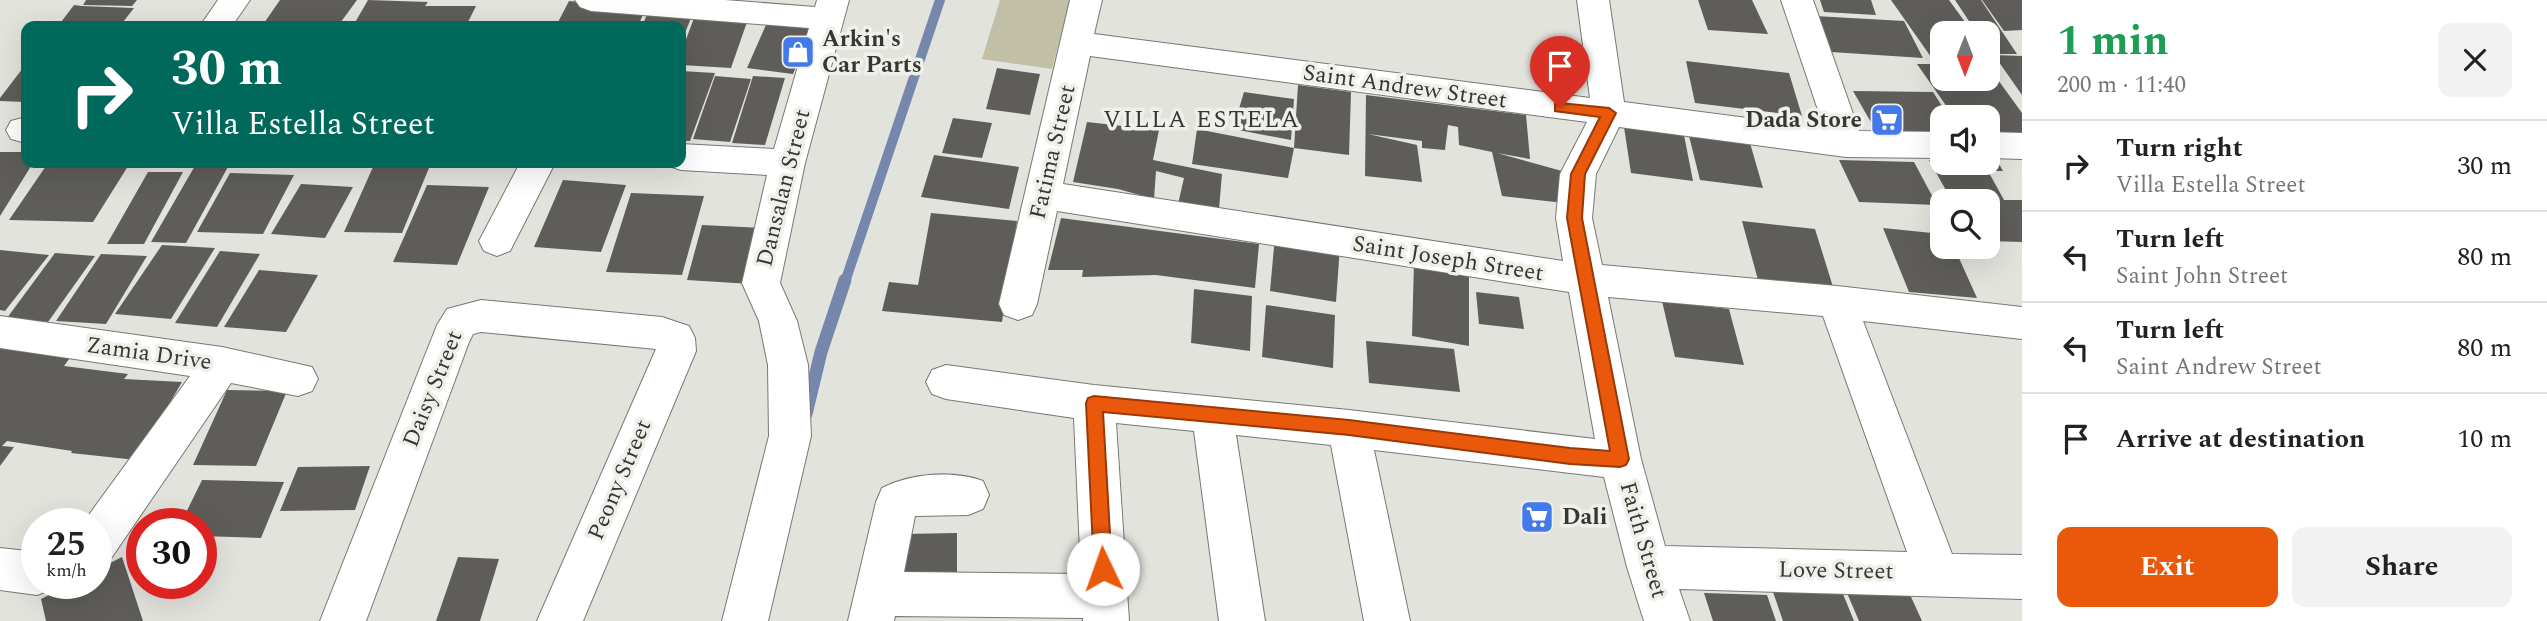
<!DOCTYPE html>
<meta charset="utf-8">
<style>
:root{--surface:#fff;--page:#f2f2f2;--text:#222;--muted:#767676;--line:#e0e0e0;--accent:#ea580c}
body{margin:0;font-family:Spectral,serif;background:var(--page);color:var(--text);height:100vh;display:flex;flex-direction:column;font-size:26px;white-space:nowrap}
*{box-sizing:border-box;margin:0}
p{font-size:23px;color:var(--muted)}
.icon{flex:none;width:38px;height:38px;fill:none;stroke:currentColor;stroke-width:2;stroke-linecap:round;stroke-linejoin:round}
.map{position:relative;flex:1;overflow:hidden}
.side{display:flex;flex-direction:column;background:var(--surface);width:525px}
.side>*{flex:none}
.top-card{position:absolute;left:21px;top:21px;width:665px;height:147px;border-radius:14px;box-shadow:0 7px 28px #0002;background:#00695c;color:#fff;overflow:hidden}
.needle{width:46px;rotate:180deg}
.fabs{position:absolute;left:1930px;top:21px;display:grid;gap:14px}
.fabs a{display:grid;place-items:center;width:70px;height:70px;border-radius:14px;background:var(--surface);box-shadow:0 7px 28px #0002;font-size:35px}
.speed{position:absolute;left:21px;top:508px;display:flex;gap:14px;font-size:35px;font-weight:700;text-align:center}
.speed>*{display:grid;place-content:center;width:91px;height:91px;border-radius:50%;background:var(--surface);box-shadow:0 7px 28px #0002;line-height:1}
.speed small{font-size:18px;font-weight:400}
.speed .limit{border:10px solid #d22;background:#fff;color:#111}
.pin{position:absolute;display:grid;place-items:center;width:60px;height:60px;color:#fff;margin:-72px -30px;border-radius:50% 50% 50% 0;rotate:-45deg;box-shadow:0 0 7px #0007}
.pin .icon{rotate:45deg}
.me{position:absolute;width:77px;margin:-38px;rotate:357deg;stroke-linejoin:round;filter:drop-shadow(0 0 5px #0008)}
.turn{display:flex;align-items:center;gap:24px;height:147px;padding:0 35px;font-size:32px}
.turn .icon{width:91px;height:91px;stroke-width:2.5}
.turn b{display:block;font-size:49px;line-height:60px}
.round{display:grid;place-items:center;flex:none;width:74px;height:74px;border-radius:14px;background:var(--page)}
.summary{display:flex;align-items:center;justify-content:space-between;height:119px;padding:0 35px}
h1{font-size:42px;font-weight:700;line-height:52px;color:#1e9e55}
.button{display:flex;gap:14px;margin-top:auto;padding:14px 35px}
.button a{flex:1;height:80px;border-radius:14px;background:var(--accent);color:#fff;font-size:28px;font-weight:700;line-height:80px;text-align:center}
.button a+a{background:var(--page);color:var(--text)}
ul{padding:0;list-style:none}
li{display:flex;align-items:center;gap:21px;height:91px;padding:0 35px;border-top:2px solid var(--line)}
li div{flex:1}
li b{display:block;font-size:26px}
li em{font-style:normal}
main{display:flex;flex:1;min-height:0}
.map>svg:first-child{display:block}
.green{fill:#c1c0a6}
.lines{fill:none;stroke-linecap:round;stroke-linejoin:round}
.stream-far1{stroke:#7588ac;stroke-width:10}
.stream{stroke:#7588ac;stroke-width:13}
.building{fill:#5e5d59}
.minor-casing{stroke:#787873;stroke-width:2}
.minor{fill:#fff;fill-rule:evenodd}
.route{fill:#ea580c;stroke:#983908;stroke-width:2}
.labels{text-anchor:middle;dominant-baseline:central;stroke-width:7;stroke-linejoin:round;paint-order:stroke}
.poi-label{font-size:23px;font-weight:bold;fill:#363634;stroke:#f0f0eb;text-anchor:start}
.street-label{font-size:23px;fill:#363634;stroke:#f0f0eb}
.neighbourhood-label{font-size:24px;letter-spacing:2px;fill:#363634;stroke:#f0f0eb}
</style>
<main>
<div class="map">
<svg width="2022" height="621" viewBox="0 0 2022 621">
<rect width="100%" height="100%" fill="#e3e3de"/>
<path class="green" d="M1000 0H1070L1052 69 982 59Z"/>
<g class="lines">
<path class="stream-far1" d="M845 282 940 0"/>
<path class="stream" d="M806 414 821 352 845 280"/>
</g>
<path class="building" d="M86 0H137L132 6 83 5Z
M280 0H357L338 26H262Z
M368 0 428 2 425 6H476L466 26H353Z
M1698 0H1752L1768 34 1708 30Z
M1820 0H1871L1876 15 1824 12Z
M1891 0H1949L1973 33H1942V57H1931Z
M1955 0H1981L2017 54H1990L1988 33H1977Z
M1982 0H2022V30L2004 31Z
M569 1 646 8 638 26H556Z
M74 5 82 6 134 8 120 26H58Z
M649 10 693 13 681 43V26H642Z
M1815 16 1904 21 1923 58 1831 52Z
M694 18 747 22 731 68 681 65V53Z
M769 18 813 24 793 74 747 68Z
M1994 55 2022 56V95Z
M1686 61 1789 73 1802 116 1695 103Z
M26 64V102L0 101V98Z
M1917 64H1942V79H1988V66L2022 113V132L1988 133V117H1954Z
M997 68 1040 74 1030 115 986 109Z
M681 71 715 73 690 141H681Z
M715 76 751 79 730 142 693 139Z
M753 76 785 78 765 145 732 143Z
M1298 85 1351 92 1349 155 1294 148Z
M1853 91 1933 92 1949 117H1942V132L1876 131Z
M1244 92 1294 99 1291 140 1233 129Z
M1366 95 1526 115 1530 159 1497 153 1562 171 1564 203 1502 196 1492 152 1459 145 1458 127 1448 125 1445 150 1422 148V141L1368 134 1417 145 1422 182 1365 176Z
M953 118 992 123 982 158 942 153Z
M1087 122 1159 130 1153 160 1222 174 1219 209 1178 204 1184 178 1156 171 1154 199 1118 189 1073 182Z
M1624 127 1684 135 1693 181 1631 173Z
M1197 129 1294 148 1288 178 1192 164Z
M1689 136 1750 143 1763 188 1700 180Z
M0 152H26V163H33L0 216Z
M934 155 1019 167 1009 209 921 197Z
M1839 160 1914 162 1937 205 1859 202Z
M1929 160H1942V163L1998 162 2003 171H1988L2004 200H2022V242L1988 241V201H1952Z
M48 163H130L93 222 9 220Z
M196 164 229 165 186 243 151 242Z
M373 167 429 168 402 233 344 232Z
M148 172H183L144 244H107Z
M230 173 294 175 263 234 197 232Z
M563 180 626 185 601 252 534 247Z
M301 184 353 187 325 238 271 234Z
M427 185 489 187 457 265 393 262Z
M631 193 704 196 682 275 606 272Z
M931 213 1017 221 1002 322 882 311 889 282 918 285Z
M1061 218 1259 244 1255 288 1156 275 1082 277 1083 270H1048Z
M1742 221 1815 229 1834 290 1758 280Z
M702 225 763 228 751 284 687 280Z
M1883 228 1942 234V247H1954L1977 298 1909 292Z
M1275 236 1340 246 1336 302 1270 291Z
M162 245 215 248 171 319 115 314Z
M0 250 49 255 5 311 0 310Z
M220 251 260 254 217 327 175 323Z
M55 253 95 256 48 322 7 318Z
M101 254 147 256 106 324 56 321Z
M1414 262 1469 272V346L1412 336Z
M259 270 318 275 286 332 224 327Z
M1194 289 1252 296 1250 351 1191 343Z
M1476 292 1519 297 1524 329 1479 324Z
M1662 301 1729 309 1744 365 1675 357Z
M1266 305 1335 315 1333 368 1262 357Z
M1366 341 1454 349 1460 392 1369 383Z
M0 347 72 355 64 366 128 374 124 379 182 382 136 460 71 453 72 451 7 441 2 446 14 447 0 466Z
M227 390 287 391 256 466 193 465Z
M370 466 355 510 280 511 298 467Z
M202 480 284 482 261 538 201 536V523H181Z
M957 533V593H901L903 534Z
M122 557 143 621H46L41 599 72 583H96V570Z
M458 557 499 559 480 621H436Z
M1844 586 1907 588 1922 621H1859Z
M1773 592 1843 594 1854 621H1783Z
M1704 593 1767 595 1776 621H1713Z"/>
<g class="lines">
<defs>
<path id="minor" d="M218 0H250L232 26H200Z
M575 0H725L815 7 817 0H849L805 163 780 283 797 321 808 365 811 436 768 621H722L769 436 768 365 759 321 742 283 767 175 681 170 669 166 667 163H681V144L774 149 809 28 591 11 580 7Z
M1070 0H1102L1094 34 1590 98 1577 0H1609L1624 102 1824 128 1781 0H1813L1859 131 1942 132V158L1846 157 1619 127 1596 174 1592 218 1602 265 1837 286 2022 307V339L1863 321 1952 554 2022 555V599L1679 589 1690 621H1644L1627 567 1604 477 1374 450 1410 621H1364L1331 445 1236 435 1265 621H1219L1194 431 1116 423 1129 621H1083V618L895 616 894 621H848L876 502 882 488C910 473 954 470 983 481L989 495 983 509 968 515 915 516 904 572 1081 574 1074 418 946 399 932 394 926 382 932 370 946 365 1094 385 1349 410 1595 439 1569 292 1057 211 1037 304 1032 315 1018 320 1004 315 999 304ZM1090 56 1587 122 1560 174 1556 218 1563 261 1063 184ZM1608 297 1823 316 1907 552 1665 546 1641 459Z
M26 117V143L11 139 6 130 11 121Z
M1988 132 2022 133V159L1988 158Z
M520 163H555L510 251 497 256 484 251 479 241Z
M481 300 662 317 689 326 695 338 696 351 583 621H537L656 349 481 332 473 334 469 342 366 621H320L437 325 447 309Z
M0 316 222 347 312 367 318 379 312 391 298 396 231 383 112 557 96 563V523H83L190 376 0 348Z
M0 548 37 552V583H56L53 589 37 595 0 590Z"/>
</defs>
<use href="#minor" class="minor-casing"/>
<use href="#minor" class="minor"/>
</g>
<path class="route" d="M1560 103 1609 108 1616 113 1585 174 1582 218 1629 459 1626 465 1620 467 1570 464 1349 435 1103 412 1112 569 1110 575 1103 578 1097 575 1094 569 1086 403 1088 398 1094 396 1349 420 1570 448 1610 451 1567 218 1571 174 1600 117 1555 111V104Z"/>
<defs>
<symbol id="shop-square" viewBox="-11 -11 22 22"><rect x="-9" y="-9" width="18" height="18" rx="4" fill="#4479ea" stroke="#f0f0eb"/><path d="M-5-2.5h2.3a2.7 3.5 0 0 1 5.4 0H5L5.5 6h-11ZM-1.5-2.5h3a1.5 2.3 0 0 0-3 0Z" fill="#fff"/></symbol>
<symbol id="supermarket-square" viewBox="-11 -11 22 22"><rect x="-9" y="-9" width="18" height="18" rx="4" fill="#4479ea" stroke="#f0f0eb"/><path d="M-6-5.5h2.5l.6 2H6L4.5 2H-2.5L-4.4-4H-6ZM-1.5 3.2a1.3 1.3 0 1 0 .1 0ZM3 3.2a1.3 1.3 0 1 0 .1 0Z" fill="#fff"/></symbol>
</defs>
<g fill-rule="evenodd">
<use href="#shop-square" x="779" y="33" width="38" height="38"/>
<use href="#supermarket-square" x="1868" y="101" width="38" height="38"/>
<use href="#supermarket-square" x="1518" y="498" width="38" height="38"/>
</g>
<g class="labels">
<g class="poi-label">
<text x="822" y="39">Arkin's<tspan x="822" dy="26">Car Parts</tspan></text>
<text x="1862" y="120" text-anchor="end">Dada Store</text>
<text x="1562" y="517">Dali</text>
</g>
<g class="street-label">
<text transform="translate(1405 87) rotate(8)">Saint Andrew Street</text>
<text transform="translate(1053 152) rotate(-77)">Fatima Street</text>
<text transform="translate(784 188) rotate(-76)">Dansalan Street</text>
<text transform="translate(1448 259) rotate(9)">Saint Joseph Street</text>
<text transform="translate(149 354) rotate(8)">Zamia Drive</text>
<text transform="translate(433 389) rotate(-68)">Daisy Street</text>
<text transform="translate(620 480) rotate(-67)">Peony Street</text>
<text transform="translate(1643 540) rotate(74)">Faith Street</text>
<text transform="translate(1836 571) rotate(1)">Love Street</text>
</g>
<g class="neighbourhood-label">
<text x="1202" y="120">VILLA ESTELA</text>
</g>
</g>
</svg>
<div class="fabs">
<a><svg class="needle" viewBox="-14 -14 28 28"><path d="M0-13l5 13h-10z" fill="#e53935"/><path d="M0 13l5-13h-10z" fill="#767676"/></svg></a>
<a><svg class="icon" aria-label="sound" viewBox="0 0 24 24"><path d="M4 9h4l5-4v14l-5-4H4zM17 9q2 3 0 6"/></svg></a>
<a><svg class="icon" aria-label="search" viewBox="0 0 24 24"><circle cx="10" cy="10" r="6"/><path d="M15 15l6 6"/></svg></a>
</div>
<div class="speed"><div>25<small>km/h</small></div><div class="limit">30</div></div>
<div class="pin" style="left:1560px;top:108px;background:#d93025"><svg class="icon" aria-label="arrive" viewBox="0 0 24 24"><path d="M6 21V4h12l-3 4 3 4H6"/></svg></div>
<svg class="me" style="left:1103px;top:569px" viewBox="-20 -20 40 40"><circle r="19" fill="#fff"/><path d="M0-13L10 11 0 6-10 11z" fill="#ea580c"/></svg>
<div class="top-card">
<div class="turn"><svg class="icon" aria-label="right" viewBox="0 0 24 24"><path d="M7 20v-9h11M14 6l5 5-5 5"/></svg><div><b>30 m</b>Villa Estella Street</div></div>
</div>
</div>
<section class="side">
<div class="summary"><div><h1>1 min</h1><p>200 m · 11:40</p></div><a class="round"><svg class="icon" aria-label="close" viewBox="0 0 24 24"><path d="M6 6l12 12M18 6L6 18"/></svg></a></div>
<ul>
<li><svg class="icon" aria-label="right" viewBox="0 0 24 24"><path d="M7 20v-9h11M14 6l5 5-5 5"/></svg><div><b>Turn right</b><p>Villa Estella Street</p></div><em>30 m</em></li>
<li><svg class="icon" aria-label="left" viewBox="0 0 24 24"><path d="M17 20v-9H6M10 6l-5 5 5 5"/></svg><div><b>Turn left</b><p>Saint John Street</p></div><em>80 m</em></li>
<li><svg class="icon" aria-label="left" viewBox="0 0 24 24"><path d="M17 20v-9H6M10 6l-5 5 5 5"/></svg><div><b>Turn left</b><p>Saint Andrew Street</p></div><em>80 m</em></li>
<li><svg class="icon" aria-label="arrive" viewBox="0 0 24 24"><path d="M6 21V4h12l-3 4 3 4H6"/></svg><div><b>Arrive at destination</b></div><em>10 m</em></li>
</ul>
<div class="button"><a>Exit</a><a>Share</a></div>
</section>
</main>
